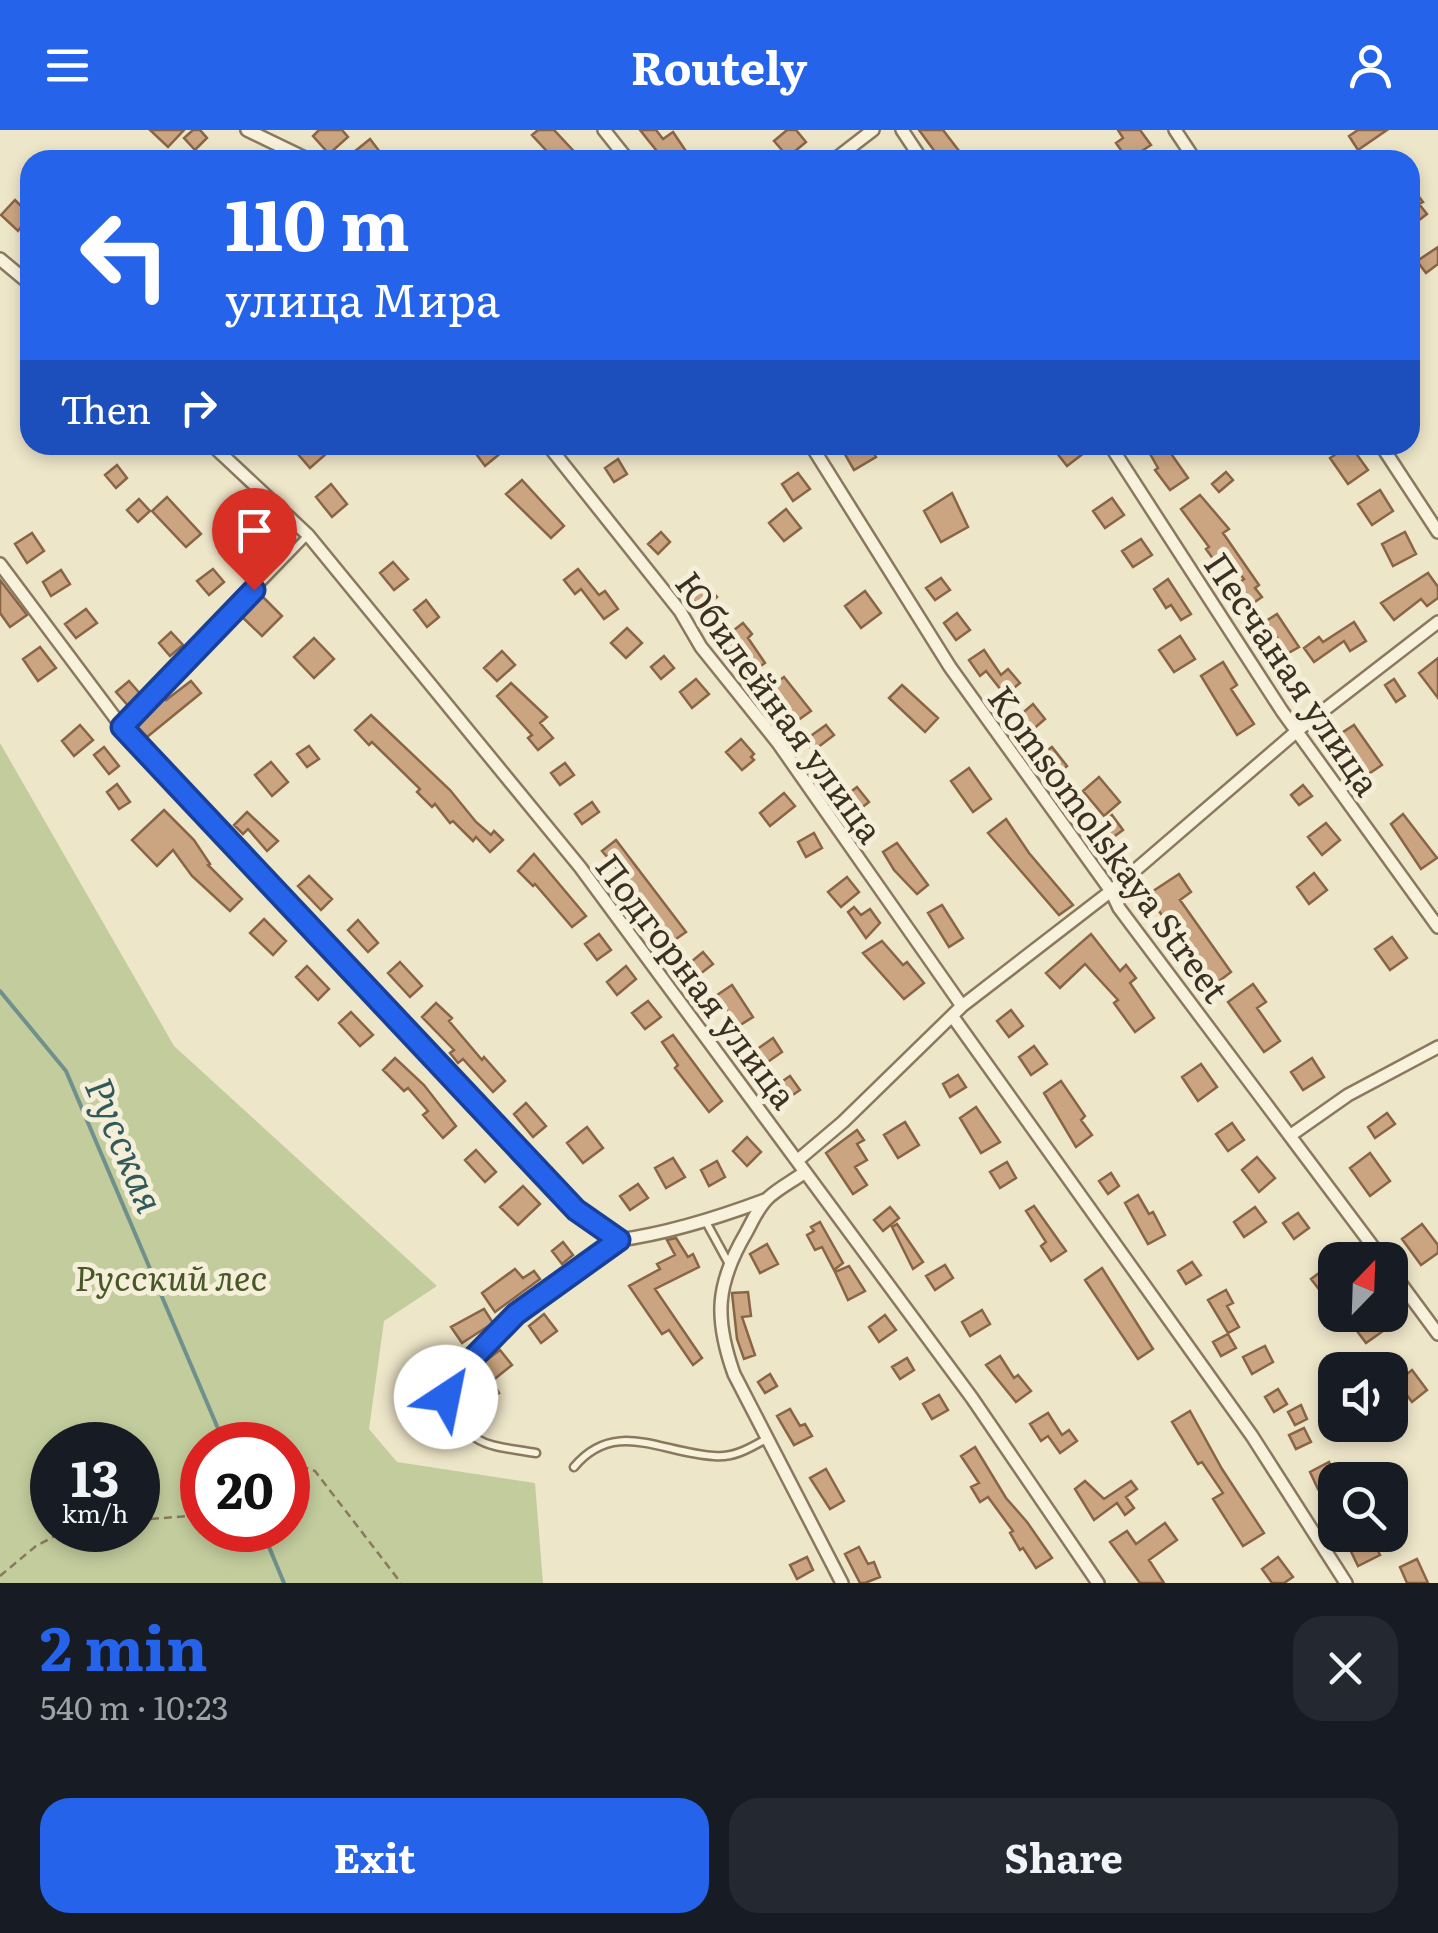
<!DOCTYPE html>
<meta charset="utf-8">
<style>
:root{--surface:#171b24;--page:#242831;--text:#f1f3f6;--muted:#9ea1a6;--accent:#2563eb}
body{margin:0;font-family:Literata,serif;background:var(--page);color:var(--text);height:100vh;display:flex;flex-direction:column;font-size:38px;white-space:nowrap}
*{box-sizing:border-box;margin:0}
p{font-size:32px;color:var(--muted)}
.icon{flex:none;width:55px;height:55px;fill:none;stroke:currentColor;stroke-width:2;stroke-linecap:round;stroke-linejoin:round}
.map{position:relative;height:1453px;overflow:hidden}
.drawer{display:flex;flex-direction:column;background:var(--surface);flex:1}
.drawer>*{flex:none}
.hud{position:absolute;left:20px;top:20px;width:1400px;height:305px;border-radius:30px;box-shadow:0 5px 15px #0003;background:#2563eb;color:#fff;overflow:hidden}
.needle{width:65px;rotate:23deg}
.buttons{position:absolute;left:1318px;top:1112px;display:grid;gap:20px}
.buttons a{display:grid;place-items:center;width:90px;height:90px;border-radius:20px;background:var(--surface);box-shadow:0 5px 15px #0003;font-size:50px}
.speed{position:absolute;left:30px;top:1292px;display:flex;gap:20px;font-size:50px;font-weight:700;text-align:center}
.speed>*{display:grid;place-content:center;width:130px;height:130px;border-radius:50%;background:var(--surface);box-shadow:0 5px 15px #0003;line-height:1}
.speed small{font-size:25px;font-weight:400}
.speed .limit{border:15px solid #d22;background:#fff;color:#111}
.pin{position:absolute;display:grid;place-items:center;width:85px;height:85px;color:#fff;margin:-102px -42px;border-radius:50% 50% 50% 0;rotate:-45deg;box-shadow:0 0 10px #0007}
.pin .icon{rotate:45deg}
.me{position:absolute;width:110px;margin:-55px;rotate:34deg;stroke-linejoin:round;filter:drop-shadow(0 0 8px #0008)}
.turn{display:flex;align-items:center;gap:35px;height:210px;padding:0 40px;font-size:45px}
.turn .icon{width:130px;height:130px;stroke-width:2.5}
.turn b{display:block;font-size:70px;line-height:85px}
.then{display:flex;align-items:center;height:95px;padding:0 40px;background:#0003;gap:20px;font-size:38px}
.round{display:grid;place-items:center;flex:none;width:105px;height:105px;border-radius:30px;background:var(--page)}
.head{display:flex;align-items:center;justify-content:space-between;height:170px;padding:0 40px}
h1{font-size:60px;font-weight:700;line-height:75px;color:var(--accent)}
.button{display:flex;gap:20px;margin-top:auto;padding:20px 40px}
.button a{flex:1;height:115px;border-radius:30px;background:var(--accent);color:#fff;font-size:40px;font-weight:700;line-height:115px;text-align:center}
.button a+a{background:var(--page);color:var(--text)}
header{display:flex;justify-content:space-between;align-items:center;height:130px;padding:0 40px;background:var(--accent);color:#fff;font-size:45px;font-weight:700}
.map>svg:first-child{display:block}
.green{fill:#c3cc9d;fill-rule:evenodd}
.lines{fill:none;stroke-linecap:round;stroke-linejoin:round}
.stream{stroke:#70918b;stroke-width:4}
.building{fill:#cba581;stroke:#896545;stroke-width:2.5}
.service-casing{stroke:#8a795e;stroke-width:11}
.minor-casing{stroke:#8a795e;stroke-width:16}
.path{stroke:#8a795e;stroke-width:2.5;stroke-dasharray:8 5;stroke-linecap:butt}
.service{stroke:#f8f2dd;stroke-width:6}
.minor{stroke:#f8f2dd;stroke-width:11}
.route-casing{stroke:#184099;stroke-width:25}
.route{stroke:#2563eb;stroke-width:18}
.labels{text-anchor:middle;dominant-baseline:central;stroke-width:10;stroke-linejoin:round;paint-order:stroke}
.street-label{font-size:35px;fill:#3b3021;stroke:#f5efd9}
.park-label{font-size:35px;font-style:italic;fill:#485728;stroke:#f5efd9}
.water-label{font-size:38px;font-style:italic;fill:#315a5a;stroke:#f5efd9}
</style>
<header><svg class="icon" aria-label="menu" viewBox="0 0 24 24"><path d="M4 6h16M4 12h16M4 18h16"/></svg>Routely<svg class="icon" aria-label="person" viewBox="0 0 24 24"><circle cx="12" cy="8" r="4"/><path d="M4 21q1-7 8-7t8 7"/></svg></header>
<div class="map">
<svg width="1438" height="1453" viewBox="0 0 1438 1453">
<rect width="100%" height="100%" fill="#eee6c9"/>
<path class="green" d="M0 613 174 916 437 1156 384 1191 369 1299 397 1332 535 1353 543 1453H0ZM52 1315H138V1400H52ZM202 1315H288V1400H202Z"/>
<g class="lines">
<path class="stream" d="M0 861 66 941 225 1315
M262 1400 284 1453"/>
</g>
<path class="building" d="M150 0H184L168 17Z
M193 0H200L207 8 195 20 184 8Z
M319 0H342L348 7 329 24 313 6Z
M538 0H554L582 30H555L532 5Z
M640 0H656L663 9 673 2 692 30H664Z
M787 0H796L806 12 788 27 774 11Z
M919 0H943L966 30H941Z
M1118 0H1140L1151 15 1128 30 1116 13 1123 8Z
M1358 0H1387L1358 20 1349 6Z
M370 9 386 30H361L354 22Z
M1410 55 1423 72 1419 74 1427 84 1410 97Z
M15 70 30 85 18 101 1 85Z
M1438 117V134L1426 143 1417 131Z
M290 315H318L326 324 310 338Z
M482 315H496L502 322 485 336 474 321Z
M853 315H869L876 327 854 340 843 321Z
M1065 315H1078L1084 323 1067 336 1056 322Z
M1145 315H1165L1188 348 1170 360 1155 340 1158 338Z
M1350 315 1368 340 1348 354 1330 328Z
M618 329 627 344 614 352 605 338Z
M117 335 127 348 116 358 105 345Z
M1226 342 1233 350 1219 362 1212 354Z
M798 343 810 359 793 371 782 354Z
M522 350 564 396 551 408 506 364Z
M331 354 347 374 332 387 316 367Z
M1380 360 1393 381 1372 395 1358 374Z
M952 363 968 397 941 412 924 381Z
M1200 365 1229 399 1223 403 1259 455 1255 458 1262 467 1246 478 1232 458 1244 449 1228 430 1219 437 1206 419 1209 417 1181 379Z
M167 367 201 404 186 417 152 381Z
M1112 368 1124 385 1105 398 1093 381Z
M139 369 150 381 138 392 127 380Z
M786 379 801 398 784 411 769 393Z
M661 402 670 412 658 424 648 414Z
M1405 402 1416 424 1393 436 1382 414Z
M32 403 44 421 27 433 15 414Z
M1141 409 1152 425 1133 437 1122 421Z
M393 432 408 449 394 460 380 443Z
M213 439 224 452 209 465 197 451Z
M578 439 599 465 605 461 618 479 604 489 581 459 575 464 564 450Z
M61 440 70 454 51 466 43 452Z
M1428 443 1438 457V468L1427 476 1421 469 1394 490 1381 473Z
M941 448 950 460 935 470 926 458Z
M1168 449 1191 484 1181 490 1171 475 1166 478 1154 459Z
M0 450 27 485 10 497 0 483Z
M702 451 717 467 702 480 688 464Z
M865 461 881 483 861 498 845 476Z
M260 464 282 486 262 506 240 485Z
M426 470 439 487 427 497 414 480Z
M86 479 97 493 76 508 65 494Z
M957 483 970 500 956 510 944 493Z
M1277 484 1299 517 1283 526 1277 516 1281 514 1266 491Z
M1354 492 1366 511 1350 521 1344 511 1314 532 1304 518 1319 507 1323 512Z
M743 493 752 504 748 508 765 533 753 541 725 507Z
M627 498 642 513 626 528 611 513Z
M171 502 183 515 170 526 159 513Z
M1180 506 1195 529 1174 542 1159 520Z
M314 508 334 529 314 548 294 527Z
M40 517 56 538 38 551 23 529Z
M984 520 1001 545 1008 539 1020 553 1005 565 986 541 980 546 969 530Z
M502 521 515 535 497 551 484 538Z
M664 526 674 538 661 549 651 537Z
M1438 528V568L1419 543Z
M1223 532 1237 555 1231 559 1254 594 1237 605 1201 546Z
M784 547 811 581 794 593 768 559Z
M696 549 709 564 692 578 680 562Z
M1394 549 1405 566 1396 572 1385 555Z
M129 551 142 566 130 578 116 562Z
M191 551 201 563 147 607 135 594 151 577 164 568 166 570Z
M511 553 547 587 540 593 553 608 538 620 528 608 532 605 497 566Z
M902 555 938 588 925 602 889 568Z
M1033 574 1045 589 1030 602 1018 587Z
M371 585 450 660 476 692 491 705 494 701 503 710 490 722 476 707 473 711 453 691 450 693 435 674 432 677 417 662 420 659 372 612 369 615 355 600Z
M80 595 93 610 74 626 62 611Z
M826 595 834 605 813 621 805 610Z
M1354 595 1382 635 1361 649 1350 633 1356 629 1340 604Z
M741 609 754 624 751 627 754 630 742 640 726 622Z
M309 616 319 629 307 637 297 624Z
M104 617 119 636 109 644 94 625Z
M1052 617 1067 636 1055 646 1039 626Z
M271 632 288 652 272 666 255 645Z
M565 633 574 645 560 655 551 643Z
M969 638 991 669 973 682 951 651Z
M1099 647 1120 672 1104 686 1083 661Z
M117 654 130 672 119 679 107 662Z
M1303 655 1312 666 1299 675 1291 665Z
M857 657 869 672 856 682 844 667Z
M784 663 795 676 770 696 760 683Z
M592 672 599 682 582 694 575 684Z
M164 680 194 710 210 734 208 735 242 769 230 781 192 746 173 720 157 736 132 710Z
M247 682 278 711 267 721 248 699 243 704 234 695Z
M1403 684 1437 728 1421 739 1391 694Z
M1112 685 1123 700 1108 711 1097 697Z
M1006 689 1029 723 1073 775 1059 785 988 703Z
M1326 693 1340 710 1322 725 1308 707Z
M814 703 822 718 806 727 798 712Z
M616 710 686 802 673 811 614 744 619 741 602 721Z
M897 713 928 755 917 764 894 740 883 722Z
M534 724 586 786 572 797 535 754 533 756 518 741Z
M1314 743 1327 760 1309 774 1297 757Z
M1179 744 1191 762 1180 770 1231 842 1214 855 1147 765Z
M309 746 332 769 321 780 298 756Z
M847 747 859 762 841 777 828 762Z
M942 775 963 808 949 817 928 783Z
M854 777 861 785 870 779 880 793 866 808 848 782Z
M264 789 286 811 273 825 250 803Z
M358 790 378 813 368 822 348 800Z
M599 804 611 820 597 830 585 814Z
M1091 804 1120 841 1126 835 1136 848 1130 853 1154 888 1135 902 1114 873 1118 870 1085 834 1060 858 1046 843Z
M1392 807 1407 828 1390 840 1375 819Z
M882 811 903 835 907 832 924 853 904 869 863 823Z
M703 822 713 834 700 844 691 832Z
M400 832 422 856 410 867 388 843Z
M307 836 329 859 318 870 296 847Z
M626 836 636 849 617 865 607 852Z
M1253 854 1266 872 1257 878 1280 911 1264 922 1228 872Z
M732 855 753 887 737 897 717 865Z
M648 871 661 887 645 899 632 883Z
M436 873 452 888 449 891 482 930 484 927 505 951 493 962 463 929 458 933 450 923 454 920 422 887Z
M1011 880 1023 896 1009 907 997 891Z
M351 882 373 905 360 916 339 893Z
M673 905 722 971 709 982 675 938 678 935 662 912Z
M773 908 782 922 762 936 753 922Z
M1034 916 1047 934 1031 945 1019 927Z
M395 928 424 955 456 996 443 1008 423 985 428 981 408 958 404 961 383 940Z
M1312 928 1324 947 1303 960 1291 942Z
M1201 934 1217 957 1198 971 1182 947Z
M958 945 966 957 950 967 943 954Z
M790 946 800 960 784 971 774 957Z
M1061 951 1085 986 1081 990 1092 1005 1076 1017 1044 963Z
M526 973 546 996 533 1007 514 984Z
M976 977 1000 1012 981 1023 960 988Z
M1387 983 1395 994 1375 1008 1368 997Z
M905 992 919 1015 898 1028 884 1005Z
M1232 993 1244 1010 1228 1021 1216 1004Z
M587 997 603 1018 583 1033 567 1013Z
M857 1000 864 1010 857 1014 867 1030 855 1037 867 1055 853 1064 826 1023Z
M747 1007 761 1022 747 1036 733 1021Z
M476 1020 496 1042 485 1052 465 1030Z
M1370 1023 1390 1051 1370 1066 1350 1038Z
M1257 1027 1275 1048 1259 1062 1242 1040Z
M673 1028 685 1047 666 1058 655 1038Z
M717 1031 725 1047 709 1056 701 1040Z
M1007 1032 1016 1048 1000 1058 990 1042Z
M1111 1043 1119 1056 1108 1064 1099 1051Z
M638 1054 648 1068 630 1080 620 1066Z
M523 1056 540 1074 518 1095 500 1077Z
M1138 1065 1149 1084 1153 1082 1165 1105 1148 1114 1125 1073Z
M1034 1076 1066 1121 1051 1131 1041 1116 1046 1112 1026 1081Z
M890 1077 899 1088 883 1101 874 1090Z
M1255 1077 1266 1092 1244 1107 1234 1092Z
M1298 1083 1309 1098 1294 1109 1283 1093Z
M820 1092 843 1133 834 1140 822 1117 815 1120 807 1105 814 1101 811 1097Z
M897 1094 923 1132 913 1139 892 1097Z
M1422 1094 1438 1115V1123L1421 1135 1402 1109Z
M676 1108 688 1127 693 1124 699 1137 655 1159 702 1228 693 1235 669 1200 662 1204 629 1156 660 1139 657 1134 675 1125 667 1110Z
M563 1112 573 1125 562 1134 552 1121Z
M767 1114 778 1134 760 1143 750 1124Z
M1335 1131V1180L1311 1149Z
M1192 1132 1201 1145 1186 1154 1178 1141Z
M945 1135 953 1148 935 1160 926 1146Z
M849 1136 865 1161 848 1170 835 1142Z
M1102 1138 1153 1219 1138 1229 1085 1150Z
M515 1139 523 1148 534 1141 540 1149 495 1182 482 1163Z
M1226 1160 1233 1173 1227 1176 1239 1197 1228 1203 1208 1170Z
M748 1162 751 1186 742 1187 755 1225 744 1229 737 1209 732 1163Z
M484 1179 493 1193 462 1213 451 1197Z
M982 1180 990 1194 970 1206 962 1192Z
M544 1184 557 1201 541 1213 529 1196Z
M885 1185 896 1200 879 1212 869 1197Z
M1372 1185 1383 1201 1366 1213 1354 1197Z
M1228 1204 1236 1218 1221 1226 1213 1212Z
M1265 1216 1273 1232 1252 1244 1243 1227Z
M500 1220 512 1235 492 1251 499 1263 478 1276 464 1253 487 1237 484 1232Z
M1000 1226 1014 1248 1018 1245 1031 1261 1016 1272 986 1235Z
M907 1228 914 1240 900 1249 892 1237Z
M1412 1240 1427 1260 1412 1272 1397 1252Z
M770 1244 777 1256 765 1263 758 1252Z
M1278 1259 1287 1274 1274 1282 1265 1267Z
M434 1263 457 1300 436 1311 416 1271Z
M939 1265 948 1280 932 1289 923 1274Z
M1301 1275 1307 1289 1295 1295 1288 1282Z
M790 1279 800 1296 805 1294 812 1306 794 1315 777 1286Z
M1190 1281 1222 1339 1264 1403 1243 1416 1213 1369 1223 1363 1202 1332 1198 1334 1172 1292Z
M1048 1283 1062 1305 1069 1300 1077 1311 1060 1323 1048 1306 1041 1311 1030 1294Z
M1304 1298 1311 1312 1296 1319 1289 1305Z
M975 1317 1006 1368 1027 1392 1052 1428 1036 1438 1023 1418 1020 1420 1010 1403 1013 1401 988 1367 980 1372 971 1357 979 1353 961 1326Z
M1329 1332 1337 1349 1318 1359 1310 1342Z
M826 1339 844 1371 830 1379 810 1348Z
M1085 1351 1104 1369 1131 1351 1137 1359 1126 1367 1134 1378 1125 1385 1117 1373 1094 1390 1075 1359Z
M1165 1393 1177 1410 1149 1430 1164 1453H1140L1110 1412 1127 1401 1136 1414Z
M1362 1405H1370L1380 1425 1358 1436 1347 1413Z
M859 1417 868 1434 874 1432 880 1447 865 1453H860L845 1424Z
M807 1427 813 1440 797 1449 790 1435Z
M1278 1427 1293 1447 1284 1453H1272L1262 1439Z
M1417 1429 1428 1453H1407L1400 1437Z"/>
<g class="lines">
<defs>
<path id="service" d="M123 596 308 405
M706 1092 729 1134
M536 1323C482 1314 472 1318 446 1267L448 1255 515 1184 618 1110
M574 1337C615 1288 661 1323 714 1326 734 1328 750 1318 766 1309"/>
<path id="minor" d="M247 0 309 30
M604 0 628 30
M902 0 922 30
M1175 0 1195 30
M834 30 873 0
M0 129 30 154
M212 315 308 405 580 737 972 1268 1098 1453
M548 315 680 481 701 517 778 613 962 876
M811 315 950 537 1111 761 1119 778 1383 1130
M1110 315 1282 581 1438 797
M1381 315 1438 402
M0 434 122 597 576 1080 619 1110C670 1103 717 1088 765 1070
M953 887 1252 1306 1346 1453
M1291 1005 1348 965 1438 917
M798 1030 843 992 962 876 1111 761 1297 601 1438 492
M805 1042C793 1051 777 1059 767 1069 758 1078 752 1092 746 1103 716 1154 714 1188 734 1244L842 1453
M1390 1139 1438 1204"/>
</defs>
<use href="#service" class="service-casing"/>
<use href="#minor" class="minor-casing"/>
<path class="path" d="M288 1339 300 1336 315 1341 401 1453
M138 1390 202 1385
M0 1446 36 1416 66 1400"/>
<use href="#service" class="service"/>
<use href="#minor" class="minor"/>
</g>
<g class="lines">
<defs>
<path id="route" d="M254 460 122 597 576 1080 619 1110 516 1184 448 1254 446 1267"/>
</defs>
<use href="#route" class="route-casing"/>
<use href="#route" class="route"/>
</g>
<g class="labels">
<g class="street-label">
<text transform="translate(1294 543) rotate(56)">Песчаная улица</text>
<text transform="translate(781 576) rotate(54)">Юбилейная улица</text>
<text transform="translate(1110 713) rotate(54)">Komsomolskaya Street</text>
<text transform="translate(698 850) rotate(53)">Подгорная улица</text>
</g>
<g class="park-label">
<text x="171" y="1146">Русский лес</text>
</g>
<g class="water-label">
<text transform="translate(127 1014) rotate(67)">Русская</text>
</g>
</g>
</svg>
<div class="buttons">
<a><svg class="needle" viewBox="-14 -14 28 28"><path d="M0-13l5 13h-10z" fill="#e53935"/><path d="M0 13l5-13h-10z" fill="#9ea1a6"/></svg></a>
<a><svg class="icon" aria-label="sound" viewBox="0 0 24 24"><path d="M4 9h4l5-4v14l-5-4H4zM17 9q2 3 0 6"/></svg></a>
<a><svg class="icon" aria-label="search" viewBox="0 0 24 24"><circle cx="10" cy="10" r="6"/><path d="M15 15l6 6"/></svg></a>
</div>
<div class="speed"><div>13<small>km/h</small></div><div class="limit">20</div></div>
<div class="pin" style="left:254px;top:460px;background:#d93025"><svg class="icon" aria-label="arrive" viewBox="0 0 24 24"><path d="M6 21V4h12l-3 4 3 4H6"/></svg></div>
<svg class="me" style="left:446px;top:1267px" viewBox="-20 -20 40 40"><circle r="19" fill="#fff"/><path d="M0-13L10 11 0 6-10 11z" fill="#2563eb"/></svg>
<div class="hud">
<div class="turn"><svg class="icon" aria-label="left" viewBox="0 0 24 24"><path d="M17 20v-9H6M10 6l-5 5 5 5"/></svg><div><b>110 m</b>улица Мира</div></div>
<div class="then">Then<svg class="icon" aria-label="right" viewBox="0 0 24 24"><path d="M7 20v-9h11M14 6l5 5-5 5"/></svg></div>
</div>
</div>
<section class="drawer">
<div class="head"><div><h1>2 min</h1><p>540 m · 10:23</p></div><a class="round"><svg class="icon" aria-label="close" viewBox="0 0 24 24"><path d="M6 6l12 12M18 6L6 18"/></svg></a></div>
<div class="button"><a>Exit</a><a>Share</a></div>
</section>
